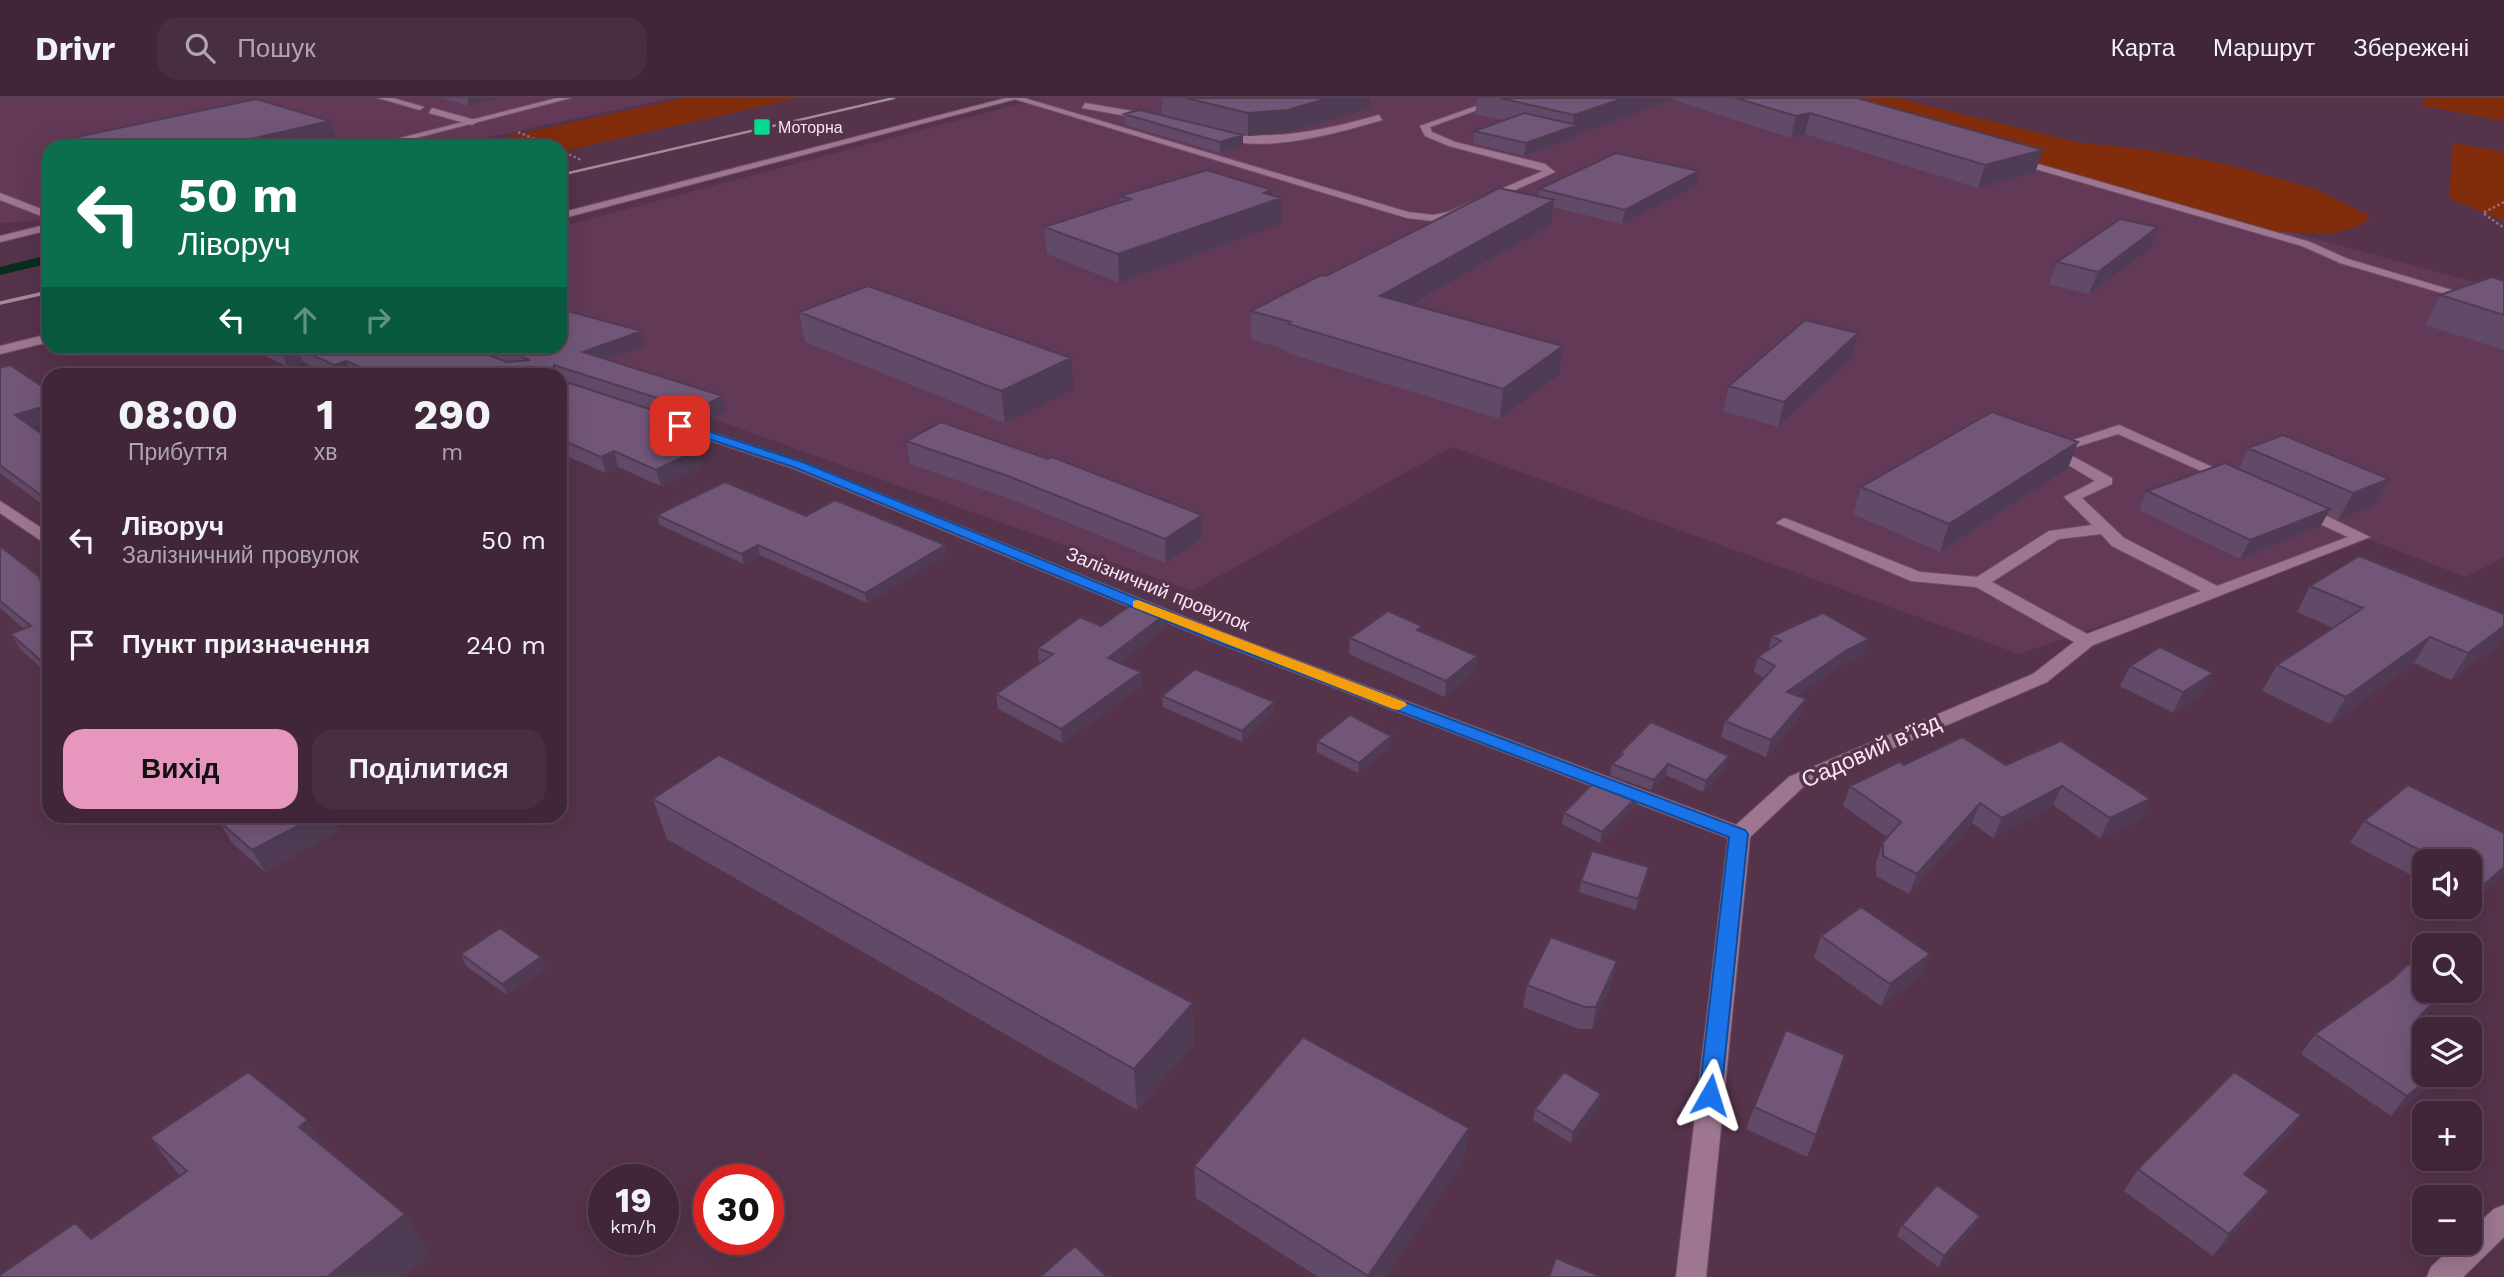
<!DOCTYPE html>
<html lang="uk">
<meta charset="utf-8">
<style>
:root{--surface:#402638;--page:#472e40;--text:#f1f3f6;--muted:#aea5ae;--line:#594353;--accent:#e797bd}
body{margin:0;font-family:"Work Sans",sans-serif;background:var(--page);color:var(--text);height:100vh;display:flex;flex-direction:column;font-size:26px;white-space:nowrap}
*{box-sizing:border-box;margin:0}
p{font-size:23px;color:var(--muted)}
.icon{flex:none;width:38px;height:38px;fill:none;stroke:currentColor;stroke-width:2;stroke-linecap:round;stroke-linejoin:round}
.map{position:relative;flex:1;overflow:hidden}
.drawer{position:absolute;left:42px;top:270px;width:525px;height:455px;display:flex;flex-direction:column;background:var(--surface);border-radius:21px;box-shadow:0 7px 28px #0002,0 0 0 2px var(--line)}
.drawer>*{flex:none}
.hud{position:absolute;left:42px;top:42px;width:525px;height:214px;border-radius:21px;box-shadow:0 7px 28px #0002,0 0 0 2px var(--line);background:#0b6e4f;color:#fff;overflow:hidden}
.tools{position:absolute;left:2412px;top:751px;display:grid;gap:14px}
.tools a{display:grid;place-items:center;width:70px;height:70px;border-radius:14px;background:var(--surface);box-shadow:0 7px 28px #0002,0 0 0 2px var(--line);font-size:35px}
.speed{position:absolute;left:588px;top:1066px;display:flex;gap:14px;font-size:35px;font-weight:700;text-align:center}
.speed>*{display:grid;place-content:center;width:91px;height:91px;border-radius:50%;background:var(--surface);box-shadow:0 7px 28px #0002,0 0 0 2px var(--line);line-height:1}
.speed small{font-size:18px;font-weight:400}
.speed .limit{border:10px solid #d22;background:#fff;color:#111}
.pin{position:absolute;display:grid;place-items:center;width:60px;height:60px;color:#fff;margin:-30px;border-radius:14px;box-shadow:0 4px 10px #0006}
.me{position:absolute;width:77px;margin:-38px;rotate:6deg;stroke-linejoin:round;filter:drop-shadow(0 0 5px #0008)}
.turn{display:flex;align-items:center;gap:24px;height:147px;padding:0 21px;font-size:32px}
.turn .icon{width:91px;height:91px;stroke-width:2.5}
.turn b{display:block;font-size:49px;line-height:60px}
.lanes{display:flex;align-items:center;height:66px;padding:0 21px;background:#0003;justify-content:center;gap:35px;direction:ltr}
.lanes .off{opacity:.35}
.eta{display:flex;justify-content:space-evenly;align-items:center;height:119px;text-align:center}
.eta b{font-size:42px;font-weight:700;line-height:49px}
.button{display:flex;gap:14px;margin-top:auto;padding:14px 21px}
.button a{flex:1;height:80px;border-radius:21px;background:var(--accent);color:#111;font-size:28px;font-weight:700;line-height:80px;text-align:center}
.button a+a{background:var(--page);color:var(--text)}
ul{padding:0;list-style:none}
li{display:flex;align-items:center;gap:21px;height:105px;padding:0 21px}
li div{flex:1}
li b{display:block;font-size:26px}
li em{font-style:normal}
header{display:flex;align-items:center;gap:42px;box-sizing:border-box;height:98px;padding:0 35px;background:var(--surface);border-bottom:2px solid var(--line)}
header strong{font-size:33px}
nav{display:flex;gap:38px;margin-inline-start:auto;font-size:24px}
.search{width:490px;height:63px;background:var(--page);display:flex;align-items:center;gap:18px;box-sizing:border-box;padding:0 24px;border-radius:21px;color:var(--muted);font-size:26px}
.map>svg:first-child{display:block}
.built{fill:#623956}
.green{fill:#812c0b}
.lines{fill:none;stroke-linecap:round;stroke-linejoin:round}
.stream{stroke:#082e1c;stroke-width:8}
.service-casing{stroke:#705267;stroke-width:2}
.minor-casing{stroke:#705267;stroke-width:2}
.secondary-casing{stroke:#705267;stroke-width:2}
.path{stroke:#8d6f83;stroke-width:2.5;stroke-dasharray:2.5 2.5;stroke-linecap:butt}
.service{fill:#9e7691;fill-rule:evenodd}
.minor{fill:#9e7691;fill-rule:evenodd}
.secondary{fill:#9e7691;fill-rule:evenodd}
.rail-far1{stroke:#a68a9d;stroke-width:2.5}
.rail{stroke:#a68a9d;stroke-width:3.5}
.wall{fill:#614a67}
.shaded-wall{fill:#4f3c54}
.building{fill:#715678;stroke:#4f3c54;stroke-width:2}
.route{fill:#1a73e8;stroke:#114b97;stroke-width:2}
.slow{fill:#f59e0b}
.poi-dot{fill:#05d98b;stroke:#55334b;stroke-width:2.5}
.labels{text-anchor:middle;dominant-baseline:central;stroke-width:7;stroke-linejoin:round;paint-order:stroke}
.far-poi-label{font-size:16px;fill:#fae4f2;stroke:#55334b;text-anchor:start}
.street-label{font-size:19px;fill:#fae4f2;stroke:#55334b}
.near-street-label{font-size:23px;fill:#fae4f2;stroke:#55334b}
</style>
<header>
<strong>Drivr</strong>
<div class="search"><svg class="icon" aria-label="search" viewBox="0 0 24 24"><circle cx="10" cy="10" r="6"/><path d="M15 15l6 6"/></svg>Пошук</div>
<nav><a>Карта</a><a>Маршрут</a><a>Збережені</a></nav>
</header>
<div class="map">
<svg width="2504" height="1179" viewBox="0 0 2504 1179">
<rect width="100%" height="100%" fill="#55334b"/>
<path class="built" d="M0 0H672L443 49H49V122L0 125Z
M1040 0H1797L2504 192V459L2466 479 2362 439 2019 556 1452 349 1192 493 512 249 560 248V129Z"/>
<path class="green" d="M685 0H798L560 54V49H460Z
M1805 0H1897L2076 44 2156 53 2226 66 2315 91 2370 118C2347 143 2304 134 2272 133Z
M2427 0H2504V23L2420 7Z
M2453 45 2504 54V123L2449 100Z"/>
<g class="lines">
<path class="stream" d="M0 173 49 161"/>
<defs>
<path id="service" d="M378 0H393L424 9 420 12Z
M1011 0H1024L1408 114 1433 117 1448 114 1543 73 1449 48 1425 38 1420 28 1499 0H1511L1430 29 1432 34 1455 44 1545 66 1555 74 1455 119 1433 123 1407 120Z
M1085 5 1149 16 1153 19 1149 22 1082 10Z
M432 10 475 22 477 24 472 27 429 15Z
M1379 17 1382 22C1341 34 1253 60 1214 36L1219 33C1276 44 1324 32 1379 17Z
M2014 59 2310 144 2348 161 2458 194 2452 198 2340 165 2302 148 2011 64Z
M2119 327 2239 381 2236 384H2226L2118 336 2063 353 2112 380V386L2082 400 2124 440 2217 488 2348 439 2294 414V408H2306L2370 439 2093 547 2047 584 2040 586 2030 580 2033 576 2074 544 1976 489 1911 483 1776 425 1784 420 1790 422 1920 474 1977 479 2049 433 2092 427 2064 399 2095 383 2043 352ZM2101 436 2112 448 2201 493 2087 536 1992 484 2059 441Z"/>
<path id="minor" d="M1006 0H1020L560 121V115Z
M0 95 49 114V121L0 102Z
M49 236V244L0 256V248Z
M654 315 805 365 1222 534 1736 727 1789 679 2033 576 2040 574 2050 580 2047 584 1803 689 1750 739 1706 1179H1676L1728 740 1210 542 795 371 649 322 647 319Z
M0 403 49 435V448L0 415Z
M2504 1107V1139L2463 1179H2427L2431 1169 2458 1144H2469V1134L2494 1111Z"/>
<path id="secondary" d="M557 0H571L381 49H365Z
M49 126V132L0 144V138Z"/>
</defs>
<use href="#service" class="service-casing"/>
<use href="#minor" class="minor-casing"/>
<use href="#secondary" class="secondary-casing"/>
<path class="path" d="M518 34 553 49
M560 52 581 62
M2504 104 2483 115 2504 130"/>
<use href="#service" class="service"/>
<use href="#minor" class="minor"/>
<use href="#secondary" class="secondary"/>
<path class="rail-far1" d="M560 77 894 0"/>
<path class="rail" d="M0 205 49 194"/>
</g>
<path class="wall" d="M441 0H501L469 8Z
M1162 0H1370V10L1287 35 1248 38 1162 17Z
M1477 0H1857L2035 75 1978 90 1805 36 1791 40 1673 2 1576 37V40L1524 58 1473 45 1474 33 1503 22 1475 16Z
M1124 16 1243 37V48L1220 55 1125 27Z
M1697 87 1622 126 1553 109 1551 127 1412 207 1559 277 1500 321 1287 255V252L1251 241V213L1326 178 1538 99 1539 91Z
M1272 92V97L1281 100V126L1119 185 1047 156 1044 129 1120 105V98Z
M2150 151 2089 196 2049 186 2057 164Z
M2504 183V252L2425 227 2440 197Z
M799 214 1071 260 1074 292 1005 325 805 244Z
M244 248H646L607 262 726 314 699 327 602 296 682 336 671 341 702 368 661 388 618 369 606 375 560 355V276H329L303 264 288 269Z
M1852 259 1778 329 1723 313 1729 288Z
M0 270 49 293V323L31 329 49 341V411L0 375Z
M906 343 1202 441 1166 465 1011 401 910 366Z
M2078 344 2068 370 1940 454 1853 416 1861 389Z
M2248 350 2389 381 2374 408 2338 422 2327 417 2320 429 2240 461 2139 412 2147 393 2239 371Z
M657 417 806 418 946 457 867 505 760 457 744 466 660 427Z
M0 448 41 480 45 486 49 490V577L21 552 11 536 24 531 0 510Z
M2310 488 2504 516V536L2497 547 2451 582 2414 565 2330 626 2262 593 2277 567 2333 530 2297 514Z
M1101 528H1168L1120 565 1142 588 1062 645 998 611 996 596 1041 564H1039L1038 550Z
M1421 534 1477 558 1475 574 1445 599 1349 556 1350 540Z
M1772 538 1864 556 1840 568 1798 598 1806 601 1801 617 1766 659 1721 639 1725 623 1764 580 1754 574 1758 559 1768 552Z
M2130 568 2203 596 2173 615 2120 588Z
M1162 598 1274 604 1273 615 1242 644 1163 609Z
M1317 643 1390 649 1358 675 1317 654Z
M1620 655 1726 669 1703 694 1666 677 1651 692 1610 677 1612 666 1619 660Z
M1904 667H2006L2150 701 2140 721 2100 740 2053 707 1993 740 1972 725 1909 796 1876 778V764L1883 744 1887 739 1843 708 1850 688Z
M653 701 1194 946 1137 1012 667 741Z
M1636 708 1600 745 1562 726 1564 715Z
M231 718H331L339 733 265 774 232 745 219 723Z
M2364 723 2504 776 2469 808V763H2424V784L2350 745Z
M1649 769 1647 780 1636 812 1579 794 1581 783Z
M1821 838 1921 878 1881 908 1814 860Z
M461 856 541 859 546 870 507 897 466 868Z
M1612 885 1592 931H1579L1523 909 1527 887Z
M2424 892H2446L2433 909 2420 923 2424 976 2391 1018 2301 956 2315 936Z
M1601 996 1599 1008 1571 1045 1533 1022 1535 1011Z
M1754 1009 1816 1037 1807 1059 1746 1031Z
M2301 1017 2285 1039 2247 1078 2253 1115 2213 1158 2124 1093 2138 1071Z
M150 1040 327 1052 405 1116 430 1157 0 1179 91 1141 180 1078Z
M1464 1062 1386 1179H1318L1196 1100 1194 1068Z
M1902 1127 1974 1129 1938 1169 1897 1138Z"/>
<path class="shaded-wall" d="M467 0H501L469 8Z
M1328 0H1370V10L1287 35 1248 38V15Z
M1624 0H1673V2L1576 37V40L1524 58 1526 45 1573 29 1574 17Z
M1810 15 1805 36 1791 40 1796 18Z
M330 23 336 40 298 49H216Z
M1243 37V48L1220 55V44Z
M2043 52 2035 75 1978 90 1985 67Z
M1699 73 1697 87 1622 126 1625 112Z
M1272 92V103L1281 100V126L1119 185 1118 156Z
M1554 102 1551 127 1378 226 1380 198Z
M2158 129 2150 151 2089 196 2098 174Z
M642 233 646 248 587 269 583 254Z
M1858 235 1852 259 1778 329 1784 304Z
M1563 248 1559 277 1500 321 1503 291Z
M297 250 303 264 288 269 282 255Z
M1071 260 1074 292 1005 325 1001 293Z
M346 263 352 276H338L334 267Z
M723 298 726 314 699 327 695 312Z
M49 307V323L23 331 15 317Z
M677 320 682 336 656 349 651 333Z
M2078 344 2068 370 1940 454 1949 426Z
M698 352 702 368 661 388 656 372Z
M614 353 618 369 606 375 601 359Z
M2389 381 2374 408 2338 422 2353 395Z
M2330 411 2320 429 2240 461 2250 442Z
M1202 417V441L1166 465 1165 441Z
M758 447 760 457 744 466 741 456Z
M945 447 946 457 867 505 865 495Z
M1168 514V528L1109 574 1108 560Z
M2504 528V536L2497 547 2451 582 2468 555Z
M2430 539 2414 565 2330 626 2346 599Z
M1869 541 1864 556 1840 568 1782 610 1787 594 1845 553Z
M1477 558 1475 574 1445 599 1446 583Z
M1141 574 1142 588 1062 645 1061 631Z
M2213 575 2203 596 2173 615 2183 594Z
M1806 601 1801 617 1766 659 1771 642Z
M1274 604 1273 615 1242 644V633Z
M1391 638 1390 649 1358 675 1359 665Z
M1729 658 1726 669 1703 694 1706 683Z
M1668 666 1666 677 1651 692 1654 682Z
M2062 688 2053 707 1993 740 2002 720Z
M1639 697 1636 708 1600 745 1602 734Z
M2150 701 2140 721 2100 740 2110 720Z
M1980 705 1972 725 1909 796 1917 776Z
M317 718H331L339 733 265 774 252 752Z
M1649 769 1647 780 1636 812 1638 801Z
M2504 769V776L2469 808 2485 786Z
M1930 856 1921 878 1881 908 1890 886Z
M541 859 546 870 507 897 502 886Z
M1617 863 1612 885 1592 931 1596 909Z
M2445 892 2433 909 2402 941 2417 921Z
M1193 905 1194 946 1137 1012 1134 971Z
M2435 976H2446L2391 1018 2407 998Z
M1601 996 1599 1008 1571 1045 1573 1034Z
M2301 1017 2285 1039 2228 1098 2244 1076Z
M308 1022 335 1063 299 1029Z
M1469 1030 1464 1062 1386 1179H1368Z
M2269 1093 2253 1115 2213 1158 2229 1136Z
M405 1116 430 1157 404 1179H327Z
M1980 1118 1974 1129 1938 1169 1944 1158Z"/>
<path class="building" d="M1186 0H1328L1288 12 1248 15Z
M1500 0H1624L1574 17Z
M1736 0H1857L2043 52 1985 67 1810 15 1796 18Z
M256 1 330 23 216 49H64L53 44Z
M1139 12 1148 14 1243 37 1220 44 1124 16Z
M1524 15 1577 27 1526 45 1474 33Z
M1616 55 1699 73 1625 112 1539 91Z
M1207 72 1272 92 1264 95 1281 100 1118 156 1044 129 1131 101 1120 98Z
M1499 90 1554 102 1380 198 1563 248 1503 291 1288 226 1291 224 1251 213 1321 177 1326 178Z
M2120 121 2158 129 2098 174 2057 164Z
M2492 179 2504 183V217L2440 197Z
M868 188 1071 260 1001 293 799 214Z
M560 211 642 233 583 254 723 298 695 312 554 267V276H393L388 274 378 276 346 263 334 267 297 250 282 255 268 248H464L507 264 530 262 496 248H560Z
M1805 222 1858 235 1784 304 1729 288Z
M10 267 49 293V307L15 317 49 341V400L46 401 0 367V270Z
M560 282 677 320 651 333 698 352 656 372 614 353 601 359 560 341Z
M1992 314 2078 344 1949 426 1861 389Z
M941 324 1048 361 1052 359 1202 417 1165 441 1008 378 906 343Z
M2283 337 2389 381 2353 395 2248 350Z
M2225 365 2330 411 2250 442 2147 393Z
M725 384 806 418 835 402 945 447 865 495 758 447 741 456 657 417Z
M0 448 41 480 39 481 49 490V570L11 536 31 528 0 503Z
M2359 458 2504 516V528L2468 555 2430 539 2346 599 2277 567 2363 510 2310 488Z
M1138 502 1168 514 1108 560 1141 574 1061 631 996 596 1053 556 1038 550 1080 519 1101 528Z
M1388 513 1422 528 1417 532 1477 558 1446 583 1350 540Z
M1823 515 1869 541 1845 553 1787 594 1806 601 1771 642 1725 623 1775 568 1758 559 1781 543 1772 538Z
M2160 549 2213 575 2183 594 2130 568Z
M1195 571 1274 604 1242 633 1162 598Z
M1350 617 1391 638 1359 665 1317 643Z
M1651 624 1729 658 1706 683 1668 666 1654 682 1612 666 1623 656 1620 655Z
M1962 639 2006 667 2061 643 2150 701 2110 720 2062 688 2002 720 1980 705 1917 776 1883 758V744L1901 724 1850 688 1899 664 1904 667Z
M719 657 1193 905 1134 971 653 701Z
M1597 681 1639 697 1602 734 1564 715Z
M2408 687 2504 735V769L2485 786 2469 778V763H2440L2364 723Z
M231 718H317L252 752 219 723Z
M1592 753 1649 769 1638 801 1581 783Z
M1861 809 1930 856 1890 886 1821 838Z
M500 830 541 859 502 886 461 856Z
M1551 839 1617 863 1596 909H1584L1527 887Z
M2408 866 2424 875V892H2445L2417 921 2433 931H2424V976H2435L2407 998 2315 936 2393 881Z
M1786 932 1845 957 1816 1037 1754 1009Z
M1303 939 1469 1030 1368 1178 1194 1068Z
M248 974 308 1022 299 1029 405 1116 327 1179H0V1177L75 1125 91 1141 187 1073 150 1040Z
M1564 974 1601 996 1573 1034 1535 1011Z
M2234 974 2301 1017 2244 1076 2269 1093 2229 1136 2138 1071Z
M1937 1087 1980 1118 1944 1158 1902 1127Z
M1075 1148 1107 1179H1040Z
M1556 1160 1601 1179H1549Z"/>
<path class="route" d="M680 324 805 365 1221 535 1745 732 1748 736 1721 997 1717 1004 1710 1006 1702 1004 1699 997 1729 739 1210 541 796 370 676 330V325Z"/>
<path class="slow" d="M1138 502 1405 604 1407 607 1399 612 1393 611 1133 509V503Z"/>
<rect class="poi-dot" x="753" y="20" width="18" height="18" rx="3.5"/>
<g class="labels">
<g class="far-poi-label">
<text x="778" y="29">Моторна</text>
</g>
<g class="street-label">
<text transform="translate(1158 491) rotate(22)">Залізничний провулок</text>
</g>
<g class="near-street-label">
<text transform="translate(1871 653) rotate(-24)">Садовий в’їзд</text>
</g>
</g>
</svg>
<div class="tools">
<a><svg class="icon" aria-label="sound" viewBox="0 0 24 24"><path d="M4 9h4l5-4v14l-5-4H4zM17 9q2 3 0 6"/></svg></a>
<a><svg class="icon" aria-label="search" viewBox="0 0 24 24"><circle cx="10" cy="10" r="6"/><path d="M15 15l6 6"/></svg></a>
<a><svg class="icon" aria-label="layers" viewBox="0 0 24 24"><path d="M12 4l9 5-9 5-9-5zM3 14l9 5 9-5"/></svg></a>
<a>+</a>
<a>−</a>
</div>
<div class="speed"><div>19<small>km/h</small></div><div class="limit">30</div></div>
<div class="pin" style="left:680px;top:328px;background:#d93025"><svg class="icon" aria-label="arrive" viewBox="0 0 24 24"><path d="M6 21V4h12l-3 4 3 4H6"/></svg></div>
<svg class="me" style="left:1710px;top:997px" viewBox="-20 -20 40 40"><path d="M0-17L14 15 0 8-14 15z" fill="#1a73e8" stroke="#fff" stroke-width="4"/></svg>
<div class="hud">
<div class="turn"><svg class="icon" aria-label="left" viewBox="0 0 24 24"><path d="M17 20v-9H6M10 6l-5 5 5 5"/></svg><div><b>50 m</b>Ліворуч</div></div>
<div class="lanes"><svg class="icon" aria-label="left" viewBox="0 0 24 24"><path d="M17 20v-9H6M10 6l-5 5 5 5"/></svg><svg class="icon off" aria-label="ahead" viewBox="0 0 24 24"><path d="M12 20V5M6 11l6-6 6 6"/></svg><svg class="icon off" aria-label="right" viewBox="0 0 24 24"><path d="M7 20v-9h11M14 6l5 5-5 5"/></svg></div>
</div>
<section class="drawer">
<div class="eta">
<div><b>08:00</b><p>Прибуття</p></div>
<div><b>1</b><p>хв</p></div>
<div><b>290</b><p>m</p></div>
</div>
<ul>
<li><svg class="icon" aria-label="left" viewBox="0 0 24 24"><path d="M17 20v-9H6M10 6l-5 5 5 5"/></svg><div><b>Ліворуч</b><p>Залізничний провулок</p></div><em>50 m</em></li>
<li><svg class="icon" aria-label="arrive" viewBox="0 0 24 24"><path d="M6 21V4h12l-3 4 3 4H6"/></svg><div><b>Пункт призначення</b></div><em>240 m</em></li>
</ul>
<div class="button"><a>Вихід</a><a>Поділитися</a></div>
</section>
</div>
